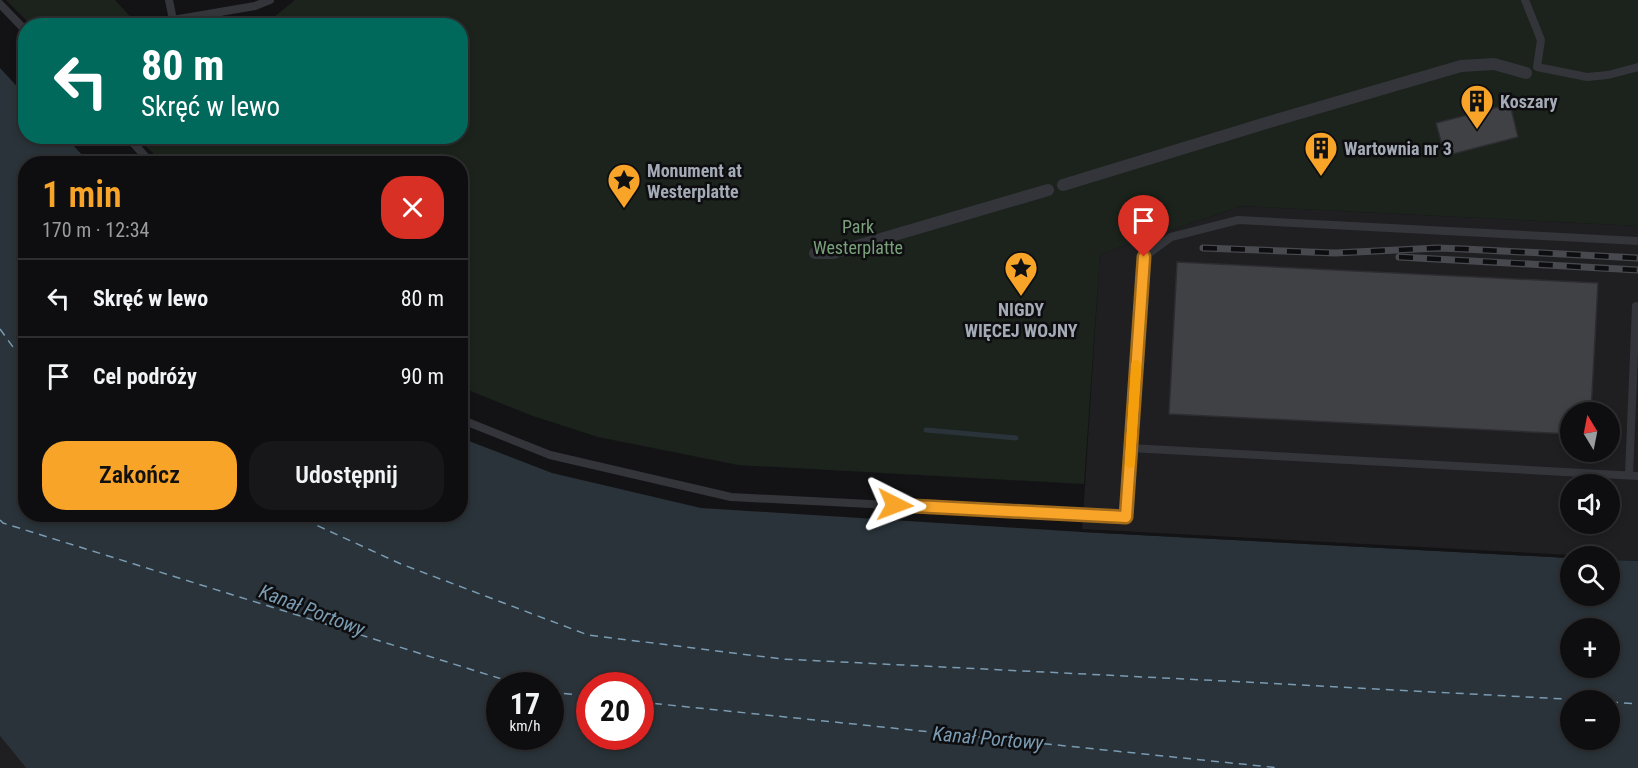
<!DOCTYPE html>
<html lang="pl">
<meta charset="utf-8">
<style>
:root{--surface:#0e0e10;--page:#171719;--text:#f1f3f6;--muted:#9b9c9f;--line:#2e2e30;--accent:#f7a429}
body{margin:0;font-family:"Roboto Condensed",sans-serif;background:var(--page);color:var(--text);height:100vh;display:flex;flex-direction:column;font-size:22px;white-space:nowrap}
*{box-sizing:border-box;margin:0}
p{font-size:20px;color:var(--muted)}
.icon{flex:none;width:33px;height:33px;fill:none;stroke:currentColor;stroke-width:2;stroke-linecap:round;stroke-linejoin:round}
.map{position:relative;flex:1;overflow:hidden}
.details{position:absolute;left:18px;top:156px;width:450px;height:366px;display:flex;flex-direction:column;background:var(--surface);border-radius:24px;box-shadow:0 3px 9px #0003,0 0 0 2px var(--line)}
.details>*{flex:none}
.top-card{position:absolute;left:18px;top:18px;width:450px;height:126px;border-radius:24px;box-shadow:0 3px 9px #0003,0 0 0 2px var(--line);background:#00695c;color:#fff;overflow:hidden}
.needle{width:39px;rotate:350deg}
.tools{position:absolute;left:1560px;top:402px;display:grid;gap:12px}
.tools a{display:grid;place-items:center;width:60px;height:60px;border-radius:50%;background:var(--surface);box-shadow:0 3px 9px #0003,0 0 0 2px var(--line);font-size:30px}
.speed{position:absolute;left:486px;top:672px;display:flex;gap:12px;font-size:30px;font-weight:700;text-align:center}
.speed>*{display:grid;place-content:center;width:78px;height:78px;border-radius:50%;background:var(--surface);box-shadow:0 3px 9px #0003,0 0 0 2px var(--line);line-height:1}
.speed small{font-size:15px;font-weight:400}
.speed .limit{border:9px solid #d22;background:#fff;color:#111}
.pin{position:absolute;display:grid;place-items:center;width:51px;height:51px;color:#fff;margin:-62px -26px;border-radius:50% 50% 50% 0;rotate:-45deg;box-shadow:0 0 6px #0007}
.pin .icon{rotate:45deg}
.me{position:absolute;width:66px;margin:-33px;rotate:93deg;stroke-linejoin:round;filter:drop-shadow(0 0 4px #0008)}
.turn{display:flex;align-items:center;gap:21px;height:126px;padding:0 24px;font-size:27px}
.turn .icon{width:78px;height:78px;stroke-width:2.5}
.turn b{display:block;font-size:42px;line-height:51px}
.round{display:grid;place-items:center;flex:none;width:63px;height:63px;border-radius:24px;background:var(--page)}
.headline{display:flex;align-items:center;justify-content:space-between;height:102px;padding:0 24px}
h1{font-size:36px;font-weight:600;line-height:45px;color:var(--accent)}
.cta{display:flex;gap:12px;margin-top:auto;padding:12px 24px}
.cta a{flex:1;height:69px;border-radius:24px;background:var(--accent);color:#111;font-size:24px;font-weight:600;line-height:69px;text-align:center}
.cta a+a{background:var(--page);color:var(--text)}
ul{padding:0;list-style:none}
li{display:flex;align-items:center;gap:18px;height:78px;padding:0 24px;border-top:2px solid var(--line)}
li div{flex:1}
li b{display:block;font-size:22px}
li em{font-style:normal}
.map>svg:first-child{display:block}
.built{fill:#1f1f22;fill-rule:evenodd}
.green{fill:#1b231c}
.water{fill:#293339;fill-rule:evenodd}
.pier{fill:#131315}
.lines{fill:none;stroke-linecap:round;stroke-linejoin:round}
.stream{stroke:#293339;stroke-width:5}
.ferry{stroke:#7a9bb2;stroke-width:1.5;stroke-dasharray:8 6;stroke-linecap:butt}
.building{fill:#3f4145;stroke:#2d2d31;stroke-width:1.5}
.service{stroke:#34353a;stroke-width:8}
.pedestrian{stroke:#34353a;stroke-width:12}
.rail-casing{stroke:#47494f;stroke-width:7}
.rail{stroke:#0e0e10;stroke-width:4.5;stroke-dasharray:14;stroke-linecap:butt}
.route-casing{stroke:#a16b1b;stroke-width:15}
.route{stroke:#f7a429;stroke-width:10}
.slow{stroke:#f59e0b;stroke-width:10}
.labels{text-anchor:middle;dominant-baseline:central;stroke-width:5;stroke-linejoin:round;paint-order:stroke}
.poi-label{font-size:18px;font-weight:bold;fill:#a4abb6;stroke:#0e0e10;text-anchor:start}
.park-label{font-size:18px;fill:#7aa17a;stroke:#0e0e10}
.water-label{font-size:20px;font-style:italic;fill:#7a9bb2;stroke:#0e0e10}
</style>
<div class="map">
<svg width="1638" height="768" viewBox="0 0 1638 768">
<rect width="100%" height="100%" fill="#131315"/>
<path class="built" d="M1242 206 1638 226V561L1610 560V556L1570 558 1082 532 1100 254ZM1570 412H1610V452H1570ZM1570 484H1610V524H1570Z
M0 736 26 768H0Z"/>
<path class="green" d="M6 0H115L138 25H31Z
M295 0H1638V226L1242 206 1100 254 1084 484 738 465 598 437 530 415 461 387 460 164 163 163 137 137 460 136V26L264 25Z"/>
<path class="water" d="M0 68 25 95 26 136 65 137 90 163 26 164V514H460L461 438 552 473 701 508 1082 532 1570 558V596H1610V560L1638 561V768H26L0 736ZM1570 628H1610V668H1570ZM500 686H550V736H500ZM590 686H640V736H590ZM1570 700H1610V740H1570Z"/>
<path class="pier" d="M1082 529 1571 555 1573 556 1570 558 1082 532Z"/>
<g class="lines">
<path class="stream" d="M926 430 1016 438"/>
<path class="ferry" d="M0 329 26 365
M292 514 401 564 588 635 782 659 1265 683 1583 700
M0 520 3 523 524 686
M550 692 590 696
M640 702 1280 768
M1610 702 1638 704"/>
</g>
<path class="building" d="M1510 104 1518 137 1445 156 1436 123Z
M1177 262 1598 283 1591 412H1570V434L1169 414Z"/>
<g class="lines">
<path class="service" d="M169 0 173 20 255 6 270 0
M1525 0 1541 40 1537 67 1587 77 1608 75 1638 67
M0 4 26 31
M127 136 152 164
M1638 241 1238 220 1171 237 1144 257 1130 448 1638 476
M460 419 550 455 731 497 1126 517 1130 448
M1629 475 1636 306H1638"/>
<path class="pedestrian" d="M1063 185 1266 123 1461 66 1494 64 1526 73
M815 253H833L1048 190"/>
<defs>
<path id="rail" d="M1203 248 1335 253 1438 248 1464 249 1638 258
M1399 257 1638 270"/>
</defs>
<use href="#rail" class="rail-casing"/>
<use href="#rail" class="rail"/>
</g>
<g class="lines">
<defs>
<path id="route" d="M895 505 1126 517 1144 257"/>
</defs>
<use href="#route" class="route-casing"/>
<use href="#route" class="route"/>
<path class="slow" d="M1130 463 1136 365"/>
</g>
<defs>
<symbol id="building-pin" viewBox="-11 -11 22 30"><path d="M0 17L-7.5 6A9.5 9.5 0 1 1 7.5 6Z" fill="#f7a429" stroke="#0e0e10"/><path d="M-4-6H4V6H1V3H-1V6H-4ZM-2.5-4.3h1.7v1.8h-1.7ZM.8-4.3h1.7v1.8H.8ZM-2.5-1h1.7V.8h-1.7ZM.8-1h1.7V.8H.8Z" fill="#111"/></symbol>
<symbol id="sight-pin" viewBox="-11 -11 22 30"><path d="M0 17L-7.5 6A9.5 9.5 0 1 1 7.5 6Z" fill="#f7a429" stroke="#0e0e10"/><path d="M0-6L1.8-2.2L6-1.7L2.9 1.2L3.7 5.4L0 3.3L-3.7 5.4L-2.9 1.2L-6-1.7L-1.8-2.2Z" fill="#111"/></symbol>
</defs>
<g fill-rule="evenodd">
<use href="#building-pin" x="1458" y="82" width="38" height="52"/>
<use href="#building-pin" x="1302" y="129" width="38" height="52"/>
<use href="#sight-pin" x="605" y="161" width="38" height="52"/>
<use href="#sight-pin" x="1002" y="249" width="38" height="52"/>
</g>
<g class="labels">
<g class="poi-label">
<text x="1500" y="101">Koszary</text>
<text x="1344" y="148">Wartownia nr 3</text>
<text x="647" y="170">Monument at<tspan x="647" dy="21">Westerplatte</tspan></text>
<text x="1021" y="309" text-anchor="middle">NIGDY<tspan x="1021" dy="21">WIĘCEJ WOJNY</tspan></text>
</g>
<g class="park-label">
<text x="858" y="226">Park<tspan x="858" dy="21">Westerplatte</tspan></text>
</g>
<g class="water-label">
<text transform="translate(312 610) rotate(21)">Kanał Portowy</text>
<text transform="translate(988 738) rotate(5)">Kanał Portowy</text>
</g>
</g>
</svg>
<div class="tools">
<a><svg class="needle" viewBox="-14 -14 28 28"><path d="M0-13l5 13h-10z" fill="#e53935"/><path d="M0 13l5-13h-10z" fill="#9b9c9f"/></svg></a>
<a><svg class="icon" aria-label="sound" viewBox="0 0 24 24"><path d="M4 9h4l5-4v14l-5-4H4zM17 9q2 3 0 6"/></svg></a>
<a><svg class="icon" aria-label="search" viewBox="0 0 24 24"><circle cx="10" cy="10" r="6"/><path d="M15 15l6 6"/></svg></a>
<a>+</a>
<a>−</a>
</div>
<div class="speed"><div>17<small>km/h</small></div><div class="limit">20</div></div>
<div class="pin" style="left:1144px;top:257px;background:#d93025"><svg class="icon" aria-label="arrive" viewBox="0 0 24 24"><path d="M6 21V4h12l-3 4 3 4H6"/></svg></div>
<svg class="me" style="left:895px;top:505px" viewBox="-20 -20 40 40"><path d="M0-17L14 15 0 8-14 15z" fill="#f7a429" stroke="#fff" stroke-width="4"/></svg>
<div class="top-card">
<div class="turn"><svg class="icon" aria-label="left" viewBox="0 0 24 24"><path d="M17 20v-9H6M10 6l-5 5 5 5"/></svg><div><b>80 m</b>Skręć w lewo</div></div>
</div>
<section class="details">
<div class="headline"><div><h1>1 min</h1><p>170 m · 12:34</p></div><a class="round" style="background:#d93025;color:#fff"><svg class="icon" aria-label="close" viewBox="0 0 24 24"><path d="M6 6l12 12M18 6L6 18"/></svg></a></div>
<ul>
<li><svg class="icon" aria-label="left" viewBox="0 0 24 24"><path d="M17 20v-9H6M10 6l-5 5 5 5"/></svg><div><b>Skręć w lewo</b></div><em>80 m</em></li>
<li><svg class="icon" aria-label="arrive" viewBox="0 0 24 24"><path d="M6 21V4h12l-3 4 3 4H6"/></svg><div><b>Cel podróży</b></div><em>90 m</em></li>
</ul>
<div class="cta"><a>Zakończ</a><a>Udostępnij</a></div>
</section>
</div>
